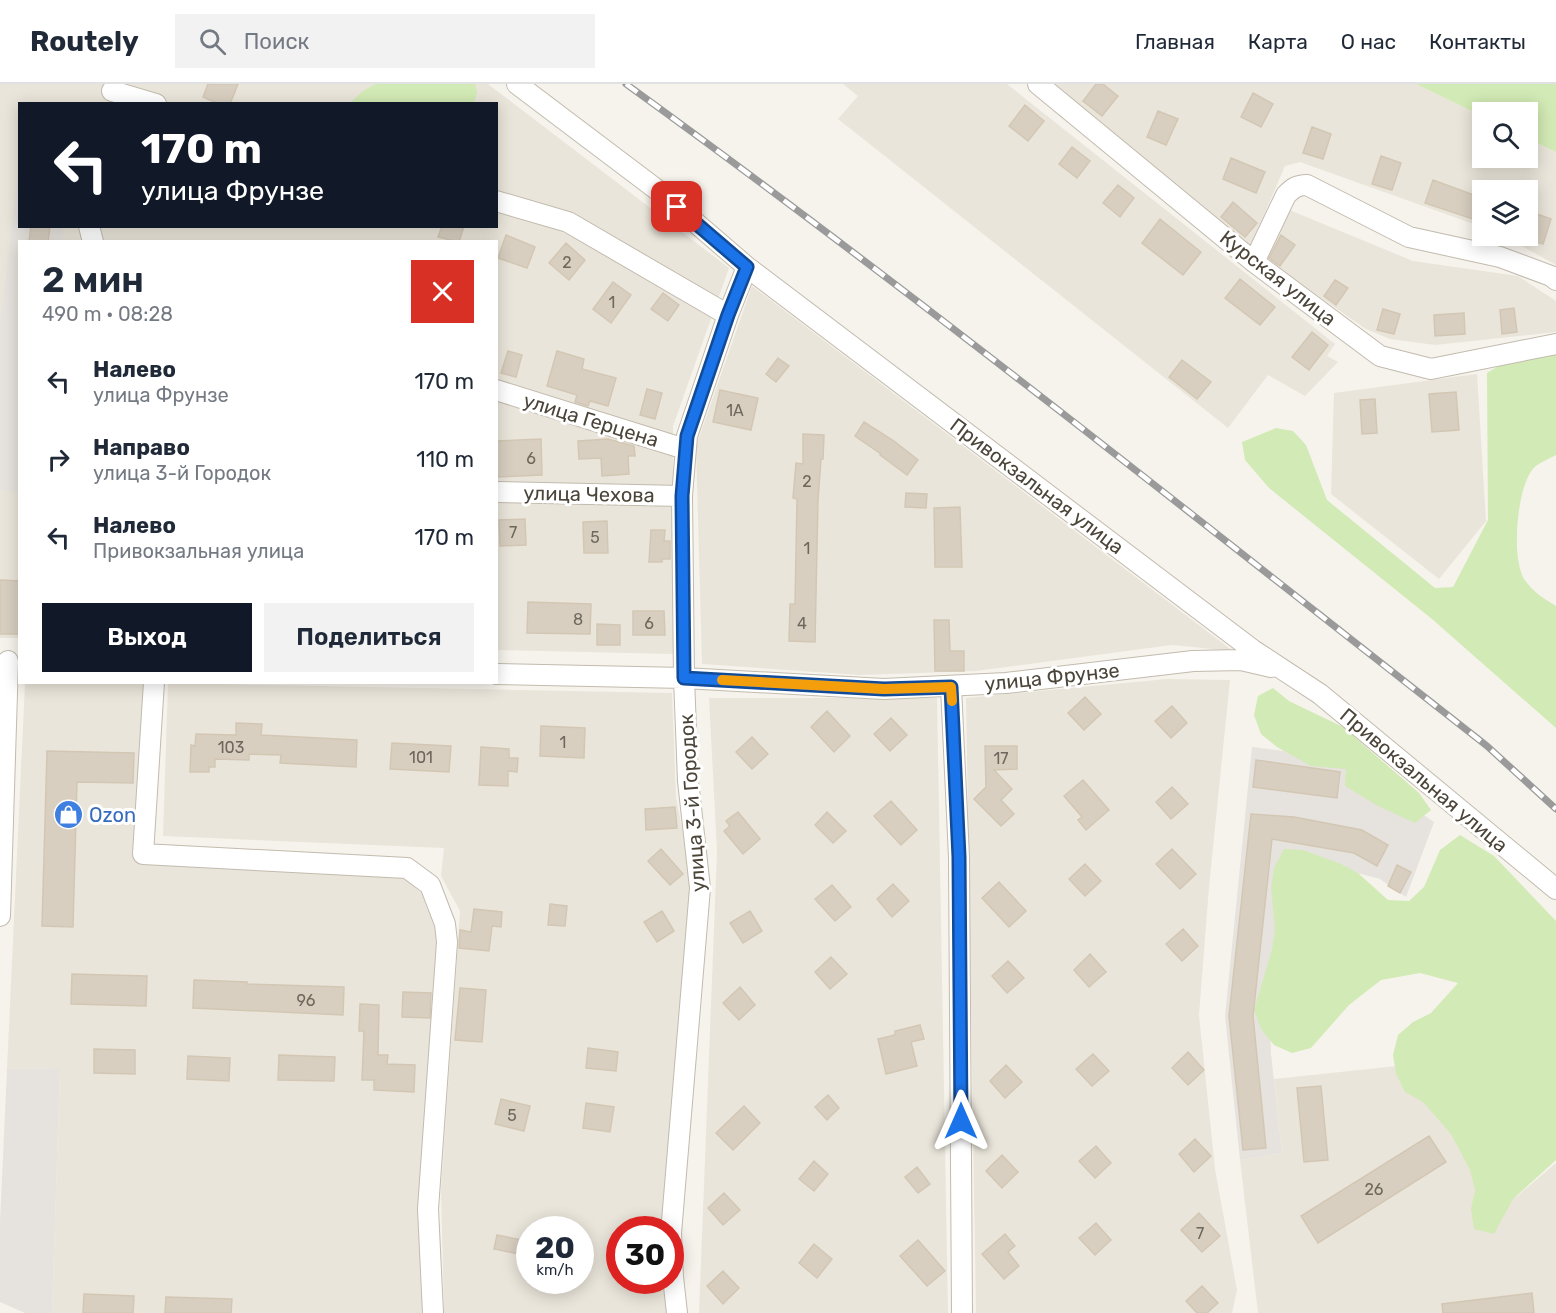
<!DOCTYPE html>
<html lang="ru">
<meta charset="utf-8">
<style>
:root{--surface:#fff;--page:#f2f2f3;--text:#1f2937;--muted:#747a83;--line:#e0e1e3;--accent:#111827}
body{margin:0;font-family:Rubik,sans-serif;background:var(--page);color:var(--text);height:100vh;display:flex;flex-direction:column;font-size:22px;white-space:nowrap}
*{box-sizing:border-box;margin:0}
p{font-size:20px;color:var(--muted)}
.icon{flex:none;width:33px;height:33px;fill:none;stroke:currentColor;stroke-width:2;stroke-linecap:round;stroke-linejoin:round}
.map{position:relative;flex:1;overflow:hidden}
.side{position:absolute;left:18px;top:156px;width:480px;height:444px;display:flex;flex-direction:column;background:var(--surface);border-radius:0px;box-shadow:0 3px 15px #0003}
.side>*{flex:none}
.top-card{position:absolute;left:18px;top:18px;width:480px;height:126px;border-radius:0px;box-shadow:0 3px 15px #0003;background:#111827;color:#fff;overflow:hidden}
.tools{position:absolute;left:1472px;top:18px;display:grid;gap:12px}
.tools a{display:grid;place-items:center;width:66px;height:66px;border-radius:0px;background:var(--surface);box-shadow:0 3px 15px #0003;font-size:30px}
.speed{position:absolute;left:516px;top:1132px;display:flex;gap:12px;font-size:30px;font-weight:700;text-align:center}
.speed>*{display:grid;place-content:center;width:78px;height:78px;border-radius:50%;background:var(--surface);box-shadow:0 3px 15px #0003;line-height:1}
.speed small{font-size:15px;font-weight:400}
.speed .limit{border:9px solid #d22;background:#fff;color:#111}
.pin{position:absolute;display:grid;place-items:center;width:51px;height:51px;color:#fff;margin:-26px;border-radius:12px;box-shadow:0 3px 9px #0006}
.me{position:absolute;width:66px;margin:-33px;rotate:0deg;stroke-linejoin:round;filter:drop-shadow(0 0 4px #0008)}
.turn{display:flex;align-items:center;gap:21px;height:126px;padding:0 24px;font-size:27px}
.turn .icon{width:78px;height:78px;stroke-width:2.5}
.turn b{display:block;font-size:42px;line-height:51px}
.round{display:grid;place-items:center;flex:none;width:63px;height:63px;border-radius:0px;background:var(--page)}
.summary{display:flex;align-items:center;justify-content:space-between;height:102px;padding:0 24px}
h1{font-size:36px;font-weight:600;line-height:45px}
.action{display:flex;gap:12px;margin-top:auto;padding:12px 24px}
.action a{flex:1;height:69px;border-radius:0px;background:var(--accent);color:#fff;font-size:24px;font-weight:600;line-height:69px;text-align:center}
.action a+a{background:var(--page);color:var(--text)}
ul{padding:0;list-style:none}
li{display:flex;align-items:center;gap:18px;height:78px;padding:0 24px}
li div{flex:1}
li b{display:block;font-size:22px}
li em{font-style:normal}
header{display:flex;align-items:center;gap:36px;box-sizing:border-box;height:84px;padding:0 30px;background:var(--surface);border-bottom:2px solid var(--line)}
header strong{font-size:28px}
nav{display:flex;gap:33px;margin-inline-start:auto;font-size:21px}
.search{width:420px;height:54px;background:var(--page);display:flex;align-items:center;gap:15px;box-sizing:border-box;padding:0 21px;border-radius:0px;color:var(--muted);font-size:22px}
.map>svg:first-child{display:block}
.residential{fill:#eae5da;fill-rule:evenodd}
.industrial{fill:#e6e2dd}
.green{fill:#d2eab5}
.building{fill:#d8cfc1;stroke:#d3c7b4;stroke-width:1.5}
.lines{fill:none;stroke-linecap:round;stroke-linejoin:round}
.minor-casing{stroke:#c2bbae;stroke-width:22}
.minor{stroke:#fff;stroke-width:20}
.rail-casing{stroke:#9a9a9a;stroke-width:7}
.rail{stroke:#fff;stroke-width:4.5;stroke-dasharray:14;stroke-linecap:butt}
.route-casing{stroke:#114b97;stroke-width:15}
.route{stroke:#1a73e8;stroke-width:10}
.slow{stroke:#f59e0b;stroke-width:10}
.labels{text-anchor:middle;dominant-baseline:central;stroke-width:6;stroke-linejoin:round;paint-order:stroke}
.number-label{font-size:16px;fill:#6e675b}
.street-label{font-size:20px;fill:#4b4439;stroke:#fff}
.shop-label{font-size:20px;fill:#366cbe;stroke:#fff;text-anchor:start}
</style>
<header>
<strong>Routely</strong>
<div class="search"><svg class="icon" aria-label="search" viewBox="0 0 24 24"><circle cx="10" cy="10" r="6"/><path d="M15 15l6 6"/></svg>Поиск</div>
<nav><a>Главная</a><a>Карта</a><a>О нас</a><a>Контакты</a></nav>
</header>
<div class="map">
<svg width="1556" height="1229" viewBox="0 0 1556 1229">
<rect width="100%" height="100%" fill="#f6f3ec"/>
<path class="residential" d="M0 0H488L729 184 673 342 675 570 497 566 496 158H20V554H0ZM20 20H496V142H20Z
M843 0H1007L1335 260 1327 272 1338 278 1305 312 1268 291 1228 344 838 35 858 12Z
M1053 0H1416L1482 32V74H1527V54L1556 68V181L1504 152H1527V106H1482V143L1300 78 1285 82 1250 163Z
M1287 125 1413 177 1518 192 1556 217V248L1435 261 1390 255 1366 245 1263 174Z
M752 202 1233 567 1172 561 976 587 860 591 702 580 696 362Z
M1477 290 1486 437 1439 495 1331 410 1334 309Z
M1167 595 1230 596 1209 803 1199 931 1215 1085 1237 1206 1232 1229H976L966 614Z
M25 599H148L137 779 404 793 421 809 439 856 426 1229H52L60 984 7 985Z
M168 599 672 609 676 713 691 793 669 1229H444L441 1105 460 827 441 792 444 764 163 752ZM530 1146H580V1197H530ZM620 1146H670V1197H620Z
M709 614H937L948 1229H699L717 767Z
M1416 980 1516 1113 1556 1079V1229H1258L1240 1076 1282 1069 1274 995Z"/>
<path class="industrial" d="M19 83 20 142 63 143 62 157 20 158 19 408 0 406V240Z
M1252 663 1341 674 1434 738 1406 813 1380 795 1290 771 1270 931 1271 970 1282 1069 1240 1076 1225 932Z
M60 984 52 1229H25L0 1218V1138L7 985Z"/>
<path class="green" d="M375 0H475L477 9 474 19H350L363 7Z
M1416 0H1556V68L1527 54V28H1482V32Z
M1556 269V371C1549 375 1537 379 1532 386 1517 406 1511 472 1524 495 1532 507 1544 515 1556 522V644L1432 535 1269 404 1245 376 1242 358 1276 344 1293 347 1306 361 1327 416 1435 504 1453 503 1488 436 1487 289 1500 281Z
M1273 604 1289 617 1343 643 1419 709 1431 726 1415 739 1378 722 1345 702 1346 685 1311 682 1277 663 1261 650 1254 631 1258 612Z
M1460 751 1494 772 1556 837V1076L1513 1115 1494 1150 1474 1145 1471 1125 1475 1106 1470 1086 1451 1050 1423 1018 1405 1008 1396 990 1393 971 1398 951 1413 938 1431 929 1458 899 1420 889 1381 896 1349 921 1311 964 1292 969 1274 961 1261 945 1254 926 1272 866 1275 845 1271 804 1274 784 1284 765 1303 766 1341 780 1358 789 1388 816 1409 817 1424 803 1440 766Z"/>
<path class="building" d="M208 0H238L230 20H219L203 13Z
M1096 0H1103L1118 12 1102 32 1083 17Z
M1253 9 1273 20 1261 43 1241 33Z
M1025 21 1044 37 1028 57 1009 42Z
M1158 27 1178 35 1166 61 1147 53Z
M1312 43 1331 50 1323 75 1303 69Z
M1072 63 1090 77 1077 94 1059 80Z
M1381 72 1401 79 1392 106 1372 100Z
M1231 74 1265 88 1256 109 1223 95Z
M1433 96 1482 114V138L1425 119Z
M1118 101 1134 114 1120 133 1103 119Z
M1233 118 1257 139 1245 153 1221 133Z
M1534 129 1551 135 1543 160 1525 154Z
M1160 135 1201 168 1183 191 1142 159Z
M31 142H50L48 158H29Z
M442 142H464L459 158 438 153Z
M506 151 535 163 527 184 498 174Z
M1281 151 1295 161 1280 182 1269 174Z
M566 159 585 176 569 196 549 179Z
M1240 195 1275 223 1260 241 1225 214Z
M1335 196 1348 204 1336 221 1324 212Z
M613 198 631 211 611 239 593 225Z
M663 209 679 221 668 237 651 225Z
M1514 224 1517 248 1502 250 1500 226Z
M1383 225 1400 230 1394 250 1377 246Z
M1464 229 1465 250 1435 252 1434 231Z
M1312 248 1328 261 1309 286 1292 273Z
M508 267 522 271 516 293 501 289Z
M557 267 584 275 582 285 616 294 608 322 590 317 588 322 575 318 577 311 547 302Z
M778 274 789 282 776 298 766 290Z
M1182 276 1211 298 1197 315 1169 293Z
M647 305 662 309 655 335 640 331Z
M720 306 758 314 751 346 713 338Z
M1456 308 1459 346 1432 348 1429 310Z
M1375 315 1377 349 1362 350 1360 316Z
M864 338 894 357 918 376 907 391 880 371 881 370 855 352Z
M803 350 824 351 823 375H821L818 416 815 558 789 557 790 520H795L797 415 793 414 796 379 803 380Z
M541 355 542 391 496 393V357Z
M608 355 634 362 635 372H628L629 390 602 392 601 374 579 375 578 357Z
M906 409 927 410 926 424 905 423Z
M960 423 962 483H935L934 424Z
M525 435 526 461 500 462 499 436Z
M607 437 608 469H584L583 438Z
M651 446H665L664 457H670V475H662V478H649Z
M0 496 20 497V550H0Z
M528 518 591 520 590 550 527 549Z
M633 527H664L665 551H633Z
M934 536H949L950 567H964V587H935Z
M597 540 620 541V561H597Z
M1085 613 1101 630 1084 646 1068 629Z
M1172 622 1187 639 1171 654 1155 637Z
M827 627 850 652 834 668 811 643Z
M891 634 907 651 890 667 874 650Z
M236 639 262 640 261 651 357 656 356 683 280 679 281 671 249 670V676L215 675V683H209V688H190L191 661 195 662 196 650 236 651Z
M541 642 585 644 584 674 540 672Z
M752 653 768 670 752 685 736 668Z
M392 659 451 662 449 688 390 685Z
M985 662H1017V685L994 686 1012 705 1001 716 1014 730 1001 742 974 715 986 703Z
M481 663 509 665V674H518L517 688 508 687V702L479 701Z
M47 667 134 669 133 699 77 698 73 843 42 842Z
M1256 676 1340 688 1337 714 1253 703Z
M1083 696 1109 726 1086 746 1078 736 1082 733 1064 712Z
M1172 703 1188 720 1171 735 1156 718Z
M891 717 917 746 901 761 874 732Z
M675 723 677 744 646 746 645 725Z
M738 728 760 755 743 770 724 747 730 742 726 737Z
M827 728 846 747 833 759 815 741Z
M1251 730 1294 733 1362 746 1388 761 1377 782 1354 769 1272 755 1253 932 1266 1064 1243 1066 1229 932Z
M661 765 683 790 670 801 648 777Z
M1172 765 1196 790 1180 805 1156 780Z
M1085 780 1101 797 1085 812 1069 795Z
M1397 781 1411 788 1400 809 1388 802Z
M999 798 1026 827 1009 843 982 814Z
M893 800 909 817 892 833 877 815Z
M832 801 851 823 835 837 815 815Z
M550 820 567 822 565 842 548 841Z
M474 825 502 828 501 843 492 842 489 867 459 864 460 846 471 848Z
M662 827 674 847 657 858 644 838Z
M750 827 762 847 743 859 730 839Z
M1183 845 1198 862 1182 877 1166 860Z
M1090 870 1106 888 1089 903 1074 886Z
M831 873 847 890 830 905 815 888Z
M1008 877 1024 894 1007 909 992 892Z
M72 890 147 892 146 922 71 920Z
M194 896 247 898V900L344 903 343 931 193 924Z
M740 903 755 921 739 936 723 919Z
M460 904 486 906 482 958 455 956Z
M403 908 431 909 430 934 402 933Z
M360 920 379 921 378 971H388L387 980 415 981 414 1008 374 1006V996H362L364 947H359Z
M920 941 924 955 911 958 917 982 886 990 878 955 895 951V947Z
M588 964 618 968 616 987 586 984Z
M94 965 135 966V990L94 989Z
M1188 968 1204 986 1188 1001 1172 984Z
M1093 970 1109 987 1092 1002 1076 985Z
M279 971 335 973 334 997 278 996Z
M188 972 230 974 229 997 187 995Z
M1006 981 1022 998 1005 1014 990 997Z
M1321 1002 1328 1076 1304 1078 1297 1004Z
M828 1011 839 1024 827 1036 815 1023Z
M501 1015 530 1022 524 1047 495 1040Z
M586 1019 614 1023 610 1048 583 1044Z
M744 1022 760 1039 733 1066 716 1049Z
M1429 1052 1446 1078 1318 1159 1301 1132Z
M1195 1055 1211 1072 1194 1088 1179 1070Z
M1096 1062 1111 1079 1095 1094 1079 1077Z
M1002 1071 1018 1088 1002 1104 986 1087Z
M814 1077 828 1090 814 1107 799 1095Z
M917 1083 930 1100 918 1109 905 1093Z
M724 1109 740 1126 723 1141 708 1124Z
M1199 1129 1220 1152 1202 1168 1181 1146Z
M1096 1139 1111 1156 1095 1171 1079 1154Z
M1005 1150 1015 1162 1008 1168 1019 1182 1004 1195 982 1170Z
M497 1151 522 1156 519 1170 494 1165Z
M918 1156 945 1187 927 1202 900 1172Z
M814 1160 832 1175 817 1194 799 1179Z
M723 1187 739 1204 723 1220 707 1202Z
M1202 1202 1218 1219 1207 1229H1197L1186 1217Z
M1532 1209 1534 1229H1443L1442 1220Z
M84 1210 134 1212 133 1229H83Z
M166 1213 232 1215 231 1229H165Z"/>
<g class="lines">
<defs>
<path id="minor" d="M517 0 660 108 747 183 1253 566 1320 610 1556 805
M1038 0 1254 178 1380 272 1431 285 1556 260
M112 7 156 20
M496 117 568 138 728 231
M89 142 93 158
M1254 178 1286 111C1293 104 1297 101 1307 101L1409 153 1500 173 1551 192 1556 196
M496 306 685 365
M496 408 682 412
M496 590 684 594 884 605 1006 599 1193 577 1241 576 1271 583
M154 598 143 770 407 784 430 801 445 840 447 858 428 1125 433 1229
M951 603 959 773 962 1229
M0 832 8 577
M677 1229 673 1193 671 1149 700 804 688 697 684 594 682 412 687 352 728 231 747 183"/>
</defs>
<use href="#minor" class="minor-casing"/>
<use href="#minor" class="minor"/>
<defs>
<path id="rail" d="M626 0C919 212 1202 439 1487 662L1556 725"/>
</defs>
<use href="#rail" class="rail-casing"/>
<use href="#rail" class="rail"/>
</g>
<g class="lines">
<defs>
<path id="route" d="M677 123 747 183 728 231 687 352 682 412 684 594 884 605 951 603 959 773 961 1037"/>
</defs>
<use href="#route" class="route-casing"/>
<use href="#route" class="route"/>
<path class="slow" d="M722 596 884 605 951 603 952 617"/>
</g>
<defs>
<symbol id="shop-disc" viewBox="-11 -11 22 22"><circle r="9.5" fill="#3f7fe0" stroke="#fff"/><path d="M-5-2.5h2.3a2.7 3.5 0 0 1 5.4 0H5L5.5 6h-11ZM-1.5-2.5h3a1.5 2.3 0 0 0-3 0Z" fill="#fff"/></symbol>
</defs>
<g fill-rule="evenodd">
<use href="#shop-disc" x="52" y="714" width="33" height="33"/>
</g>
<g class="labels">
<g class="number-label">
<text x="567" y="178">2</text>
<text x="612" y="218">1</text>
<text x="735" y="326">1А</text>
<text x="531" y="374">6</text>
<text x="807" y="397">2</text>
<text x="513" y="448">7</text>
<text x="595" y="453">5</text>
<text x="807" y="464">1</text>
<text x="578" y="535">8</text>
<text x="649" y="539">6</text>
<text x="802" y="539">4</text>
<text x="563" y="658">1</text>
<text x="231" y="663">103</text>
<text x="421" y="673">101</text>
<text x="1001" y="674">17</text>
<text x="306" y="916">96</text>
<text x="512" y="1031">5</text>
<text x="1374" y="1105">26</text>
<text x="1200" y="1149">7</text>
</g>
<g class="street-label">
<text transform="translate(1278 194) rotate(38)">Курская улица</text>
<text transform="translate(591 336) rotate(17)">улица Герцена</text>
<text transform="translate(1037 402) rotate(37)">Привокзальная улица</text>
<text transform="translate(589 410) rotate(1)">улица Чехова</text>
<text transform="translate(1052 593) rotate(-6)">улица Фрунзе</text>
<text transform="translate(1424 696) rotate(40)">Привокзальная улица</text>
<text transform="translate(692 719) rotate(-94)">улица 3-й Городок</text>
</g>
<g class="shop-label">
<text x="89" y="731">Ozon</text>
</g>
</g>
</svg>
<div class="tools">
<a><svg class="icon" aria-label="search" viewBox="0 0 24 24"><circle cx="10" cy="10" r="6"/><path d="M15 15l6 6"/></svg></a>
<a><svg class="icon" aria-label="layers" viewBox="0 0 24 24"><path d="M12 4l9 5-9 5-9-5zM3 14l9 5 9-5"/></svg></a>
</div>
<div class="speed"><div>20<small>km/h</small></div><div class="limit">30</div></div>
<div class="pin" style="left:677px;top:123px;background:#d93025"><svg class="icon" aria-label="arrive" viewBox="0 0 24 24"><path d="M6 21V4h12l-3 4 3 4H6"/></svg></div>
<svg class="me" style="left:961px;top:1037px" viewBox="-20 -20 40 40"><path d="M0-17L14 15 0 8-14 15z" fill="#1a73e8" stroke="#fff" stroke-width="4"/></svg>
<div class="top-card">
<div class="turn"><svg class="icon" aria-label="left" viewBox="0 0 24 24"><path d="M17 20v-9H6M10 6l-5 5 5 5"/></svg><div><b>170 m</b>улица Фрунзе</div></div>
</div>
<section class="side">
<div class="summary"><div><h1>2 мин</h1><p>490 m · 08:28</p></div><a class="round" style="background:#d93025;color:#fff"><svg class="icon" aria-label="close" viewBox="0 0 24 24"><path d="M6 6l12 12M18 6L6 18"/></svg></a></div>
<ul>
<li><svg class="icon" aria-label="left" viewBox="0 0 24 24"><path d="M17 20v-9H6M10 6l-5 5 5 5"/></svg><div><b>Налево</b><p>улица Фрунзе</p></div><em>170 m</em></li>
<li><svg class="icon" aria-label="right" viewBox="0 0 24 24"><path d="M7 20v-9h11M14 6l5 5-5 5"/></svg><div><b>Направо</b><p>улица 3-й Городок</p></div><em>110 m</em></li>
<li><svg class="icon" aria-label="left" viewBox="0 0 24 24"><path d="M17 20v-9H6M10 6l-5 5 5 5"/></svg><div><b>Налево</b><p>Привокзальная улица</p></div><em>170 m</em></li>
</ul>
<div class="action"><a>Выход</a><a>Поделиться</a></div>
</section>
</div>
